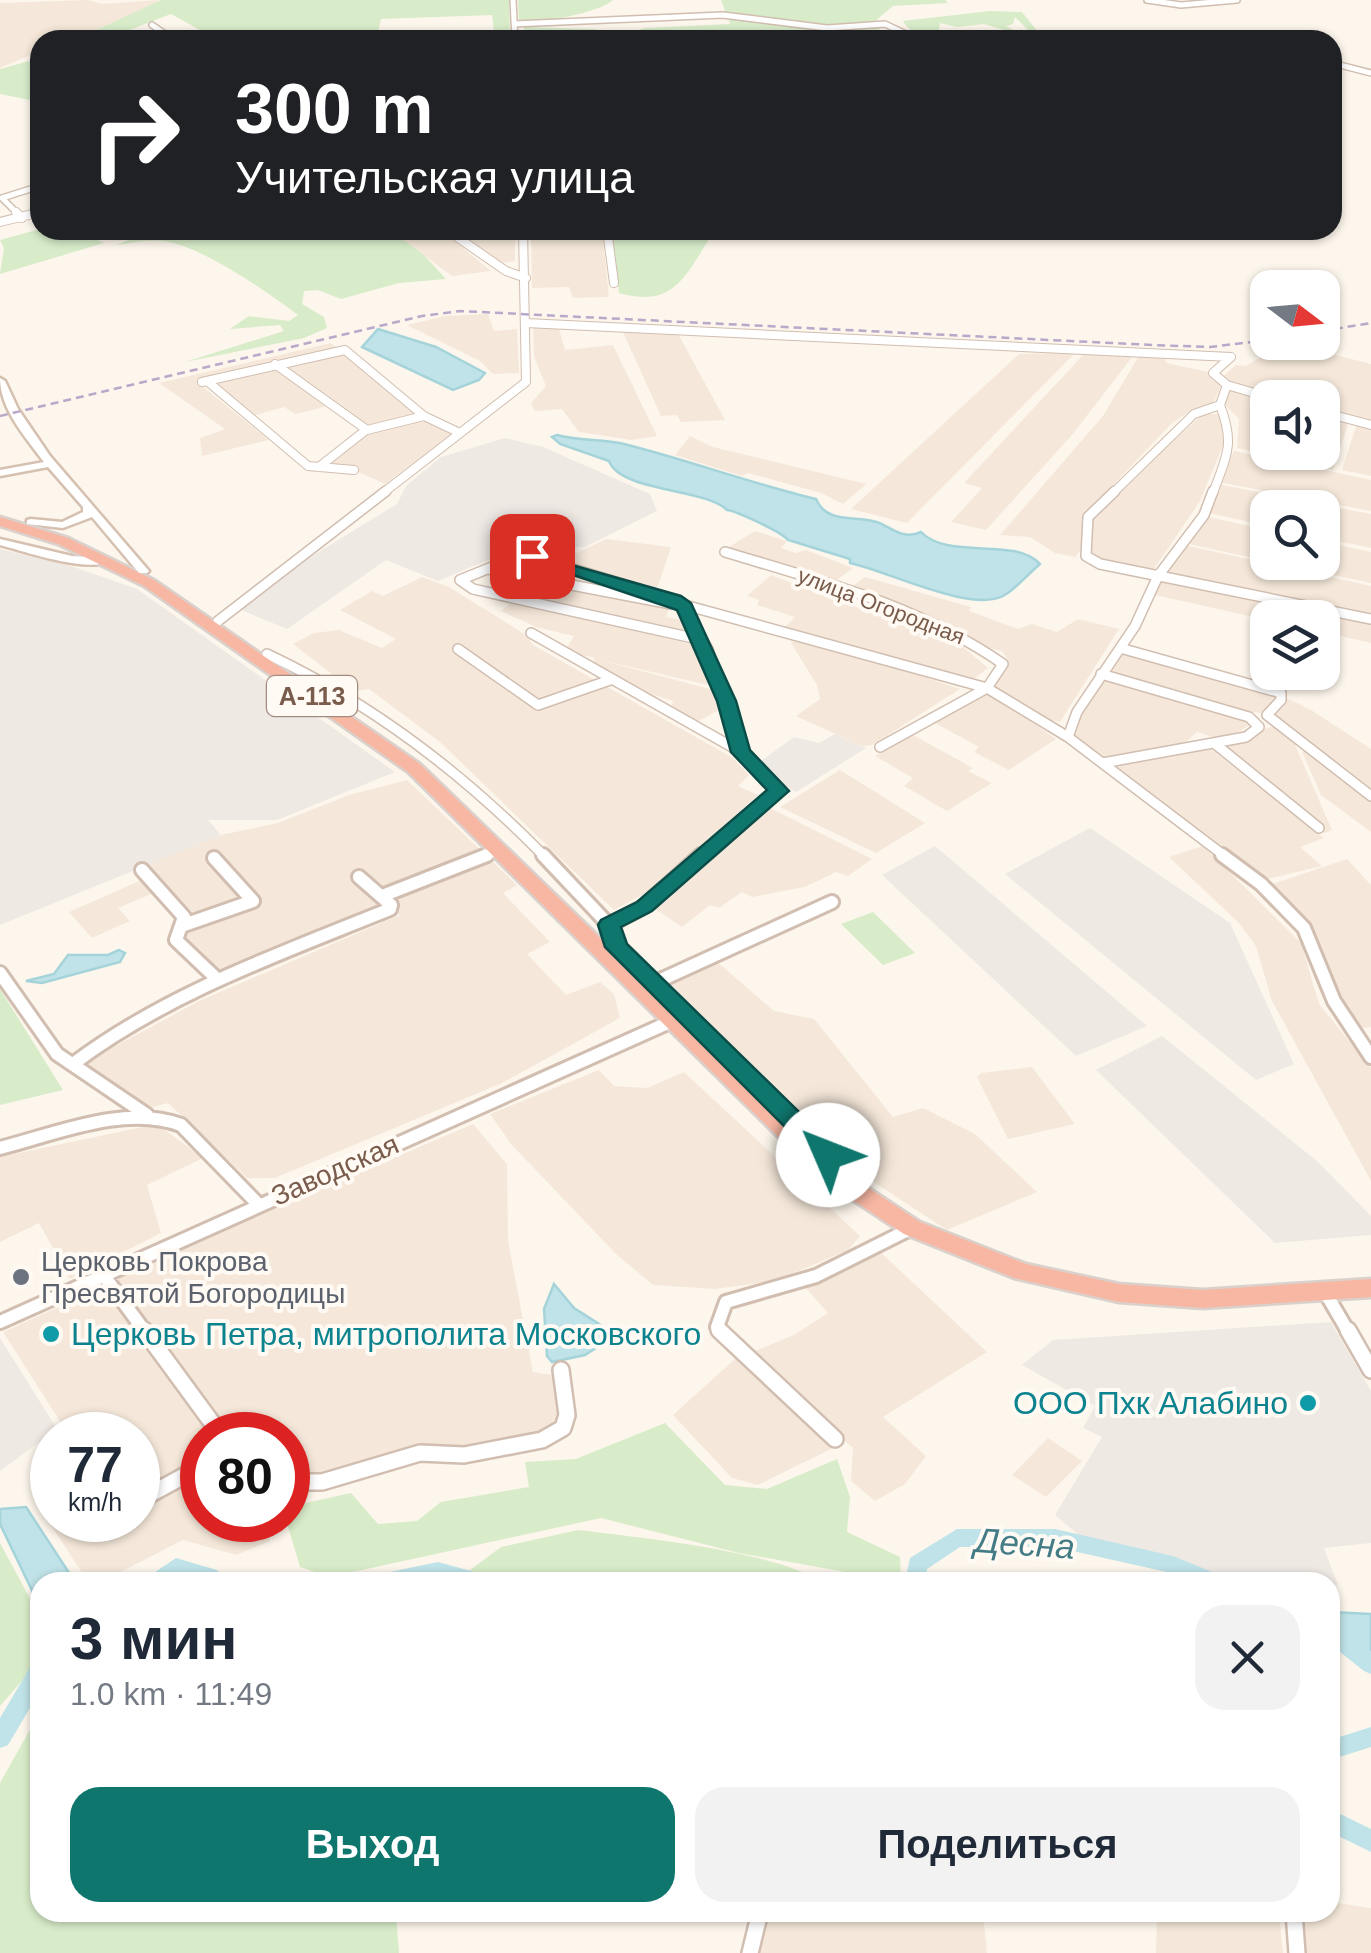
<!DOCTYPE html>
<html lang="ru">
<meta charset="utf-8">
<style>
:root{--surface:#fff;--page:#f2f2f3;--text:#1f2937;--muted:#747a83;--accent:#0f766e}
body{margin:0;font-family:Helvetica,sans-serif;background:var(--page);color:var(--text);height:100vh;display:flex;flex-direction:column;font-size:38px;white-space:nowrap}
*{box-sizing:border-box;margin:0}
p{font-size:32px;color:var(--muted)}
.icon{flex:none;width:55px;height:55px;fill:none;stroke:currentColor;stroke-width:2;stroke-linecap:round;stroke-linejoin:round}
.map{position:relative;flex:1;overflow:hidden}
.drawer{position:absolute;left:30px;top:1572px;width:1310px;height:350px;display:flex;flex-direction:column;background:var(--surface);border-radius:30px;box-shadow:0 2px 8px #0004}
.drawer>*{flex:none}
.top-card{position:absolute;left:30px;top:30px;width:1312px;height:210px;border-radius:30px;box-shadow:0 2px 8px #0004;background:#202124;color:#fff;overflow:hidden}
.needle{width:65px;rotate:106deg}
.buttons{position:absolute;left:1250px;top:270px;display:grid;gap:20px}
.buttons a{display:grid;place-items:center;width:90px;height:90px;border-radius:20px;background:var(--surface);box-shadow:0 2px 8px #0004;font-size:50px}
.speed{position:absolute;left:30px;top:1412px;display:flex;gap:20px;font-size:50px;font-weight:700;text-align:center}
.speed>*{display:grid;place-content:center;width:130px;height:130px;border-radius:50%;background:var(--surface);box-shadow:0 2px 8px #0004;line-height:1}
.speed small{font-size:25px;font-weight:400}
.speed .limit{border:15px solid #d22;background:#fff;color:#111}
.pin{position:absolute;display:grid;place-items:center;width:85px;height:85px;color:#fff;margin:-42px;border-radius:20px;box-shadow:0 5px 15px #0006}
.me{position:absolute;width:110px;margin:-55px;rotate:314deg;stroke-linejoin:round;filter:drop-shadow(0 0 8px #0008)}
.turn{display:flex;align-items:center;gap:35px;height:210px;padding:0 40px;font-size:45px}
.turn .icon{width:130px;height:130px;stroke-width:2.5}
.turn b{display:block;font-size:70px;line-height:85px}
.round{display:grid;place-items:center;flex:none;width:105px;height:105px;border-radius:30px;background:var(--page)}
.overview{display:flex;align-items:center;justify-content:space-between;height:170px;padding:0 40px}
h1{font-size:60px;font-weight:800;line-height:75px}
.button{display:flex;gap:20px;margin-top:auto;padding:20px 40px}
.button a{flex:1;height:115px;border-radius:30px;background:var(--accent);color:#fff;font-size:40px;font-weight:800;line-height:115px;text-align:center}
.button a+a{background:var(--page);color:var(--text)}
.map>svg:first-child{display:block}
.residential{fill:#f5e8da}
.industrial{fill:#efe9e4}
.green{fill:#d8ecc9;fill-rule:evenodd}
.water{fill:#bfe3e8;stroke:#a5d3da;stroke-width:2.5}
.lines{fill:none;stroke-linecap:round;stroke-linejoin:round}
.river{fill:#bfe3e8;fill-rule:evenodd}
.street-far4-casing{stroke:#d1beb0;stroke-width:8}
.street-far3-casing{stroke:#d1beb0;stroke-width:10}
.street-far2-casing{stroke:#d1beb0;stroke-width:12}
.street-far1-casing{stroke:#d1beb0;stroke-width:18}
.street-casing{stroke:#d1beb0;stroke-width:20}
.secondary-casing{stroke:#d6c0b0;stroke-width:5}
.highway-casing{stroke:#dad1cd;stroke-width:5}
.street-far4{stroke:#fff;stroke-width:5}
.street-far3{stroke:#fff;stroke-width:8}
.street-far2{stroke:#fff;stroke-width:9}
.street-far1{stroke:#fff;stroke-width:12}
.street{stroke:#fff;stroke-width:15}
.secondary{fill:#fff;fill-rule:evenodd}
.highway{fill:#f7b7a3;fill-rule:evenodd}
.rail{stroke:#b9a8c9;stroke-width:2.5;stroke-dasharray:8 5;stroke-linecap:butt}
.route{fill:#0f766e;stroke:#0a4d48;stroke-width:2.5}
.worship-dot{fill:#6b7280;stroke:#fffaf3;stroke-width:4}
.culture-dot{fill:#0f9aa8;stroke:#fffaf3;stroke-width:4}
.labels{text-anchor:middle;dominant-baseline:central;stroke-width:8;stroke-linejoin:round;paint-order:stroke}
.far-street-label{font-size:22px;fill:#7a5c4d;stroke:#fffaf3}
.shield{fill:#fffaf3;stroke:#a28b7f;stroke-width:2.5}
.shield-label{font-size:25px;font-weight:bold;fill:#7a5c4d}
.street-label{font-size:28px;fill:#7a5c4d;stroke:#fffaf3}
.worship-label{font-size:28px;fill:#5b616d;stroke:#fffaf3;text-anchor:start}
.near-culture-label{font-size:32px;fill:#0d838f;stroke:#fffaf3;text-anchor:start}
.near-water-label{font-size:35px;font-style:italic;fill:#437c86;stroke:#fffaf3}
</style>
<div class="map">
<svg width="1371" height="1953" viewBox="0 0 1371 1953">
<rect width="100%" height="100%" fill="#fdf6ec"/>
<path class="residential" d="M88 0 102 4 159 0 140 12 71 40H40V51L0 68V3Z
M390 230H441L491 271 452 276Z
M453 230H515V261L500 263Z
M531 230H602L609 297 573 298 569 287 532 288Z
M488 314 494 331 517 329 519 373 493 374 480 361 407 325 446 316Z
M533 325H558L565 350 613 345 657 436 631 440 579 432 562 409 535 411 531 403 546 386 534 357Z
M621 328 676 330 725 420 681 422 677 415 661 416Z
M331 343 337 348 198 383 269 440 202 456 200 438 225 429 159 383Z
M1287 343 1371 364V422L1323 410 1322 398 1276 397 1221 378 1236 365 1245 366Z
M342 353 421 416 366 429 281 365Z
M1075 353 907 523 851 509 1019 354Z
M1084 354 1133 356 1072 435 986 530 951 522 982 488 964 483Z
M1140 354 1165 355 1166 363 1208 372 1222 384 1213 404 1190 411 1171 424 1083 517 1082 548 1075 557 1055 553 1030 537 1000 535 1103 416Z
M274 367 328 406 296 414 284 407 252 416 207 382Z
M1230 389 1267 400 1268 452H1322L1323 415 1349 421 1333 470 1237 448 1239 419 1223 403Z
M1203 414H1218L1227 436 1200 501 1152 572 1091 558V517Z
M422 418 454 432 385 484 354 470 323 466 371 431Z
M1357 423 1371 426V476L1342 470Z
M690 436 713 447 866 484 843 504 821 493 748 473 742 476 675 455Z
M1234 451 1371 480V511L1218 482Z
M1217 484 1371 514V548L1323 538 1322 508H1268L1267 526 1204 512Z
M1204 516 1267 530V561L1184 543Z
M755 531 787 541 781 548 796 553 806 550 853 568 826 588 721 552Z
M606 539 671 547 658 586 648 594 670 607 666 617 688 621 693 626 691 635 499 595 512 586H522L532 575 492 566 518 556 546 564 562 551 577 553Z
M1323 542 1371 552V583L1275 563 1322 562Z
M1184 545 1371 586V617L1160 574Z
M771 575 963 647 988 668 968 683 781 631 795 617 757 605 759 600 747 596Z
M422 577 449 587 526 635 533 645 733 758 749 775 738 786 758 795 650 891 614 910 440 742 369 689 354 691 293 644 314 633 339 630 382 648 396 639 340 610 372 591 383 596Z
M865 577 971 607 969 611 1018 629 1032 624 1057 632 1078 619 1119 629 1060 722 1037 717 992 684 1008 660 1002 651 970 644 843 593Z
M1156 578 1371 621V643L1323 632 1322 618 1267 620 1146 593Z
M513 601 698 646 708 685 596 659 714 690 719 710 698 721 671 708 673 701 632 688 589 665 595 658 565 651 574 636 536 627 501 611Z
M796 640 912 673 960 689 872 745 862 746 796 716 820 699 817 685 791 643Z
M1114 652 1276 693 1311 710 1371 749V789L1266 714 1211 705 1099 673Z
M1096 678 1241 716 1251 724 1232 736 1216 738 1197 732 1186 742 1101 760 1067 736 1064 729Z
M984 692 990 693 1056 739 1009 770 974 752 979 747 933 722Z
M1275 726 1293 740 1332 830 1325 833 1212 744Z
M913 735 973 768 968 771 992 783 947 811 904 786 913 778 875 756Z
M1204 744 1324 838 1300 847 1322 866 1263 880 1137 783 1112 769V762Z
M1307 751 1371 801V832L1321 795 1302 752Z
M840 770 925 823 876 853 780 807Z
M407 780 517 885 503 893 550 942 527 954 566 995 600 982 614 994 620 1018 502 1083 275 1178H247L168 1103 138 1111 82 1064 199 1001 400 915 382 903 237 969 210 975 181 937 205 924 145 866 221 835 278 823 349 795Z
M768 807 872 859 848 876 836 872 805 887 752 897 742 892 719 908 710 905 682 927 652 907 692 868Z
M1203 846 1301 943 1319 1004 1371 1068V1181L1272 1001 1256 946 1239 923 1169 857Z
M1347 859 1371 885V1027L1354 1029 1334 996 1310 930 1270 885Z
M144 879 156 892 118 908 130 921 92 938 69 912Z
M716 961 774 1011 814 1019 893 1117 923 1108 975 1134 1037 1192 947 1230 860 1173 799 1118 668 981Z
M1032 1067 1075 1124 1008 1139 977 1077 981 1073Z
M599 1070 614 1086 647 1088 684 1072 860 1236 848 1250 775 1281 715 1289 653 1285 616 1254 511 1144 490 1114Z
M157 1124 203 1158 147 1185 161 1233 70 1279 39 1223 0 1242V1157Z
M473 1124 507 1164 508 1241 533 1372 552 1375 562 1384 561 1425 543 1444 453 1463 419 1454 313 1489 292 1435H202V1520H267L270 1541 236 1555 183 1540 101 1582H88L38 1505 52 1496V1520H138V1435H53L63 1426 3 1332 110 1284 128 1302 116 1277Z
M877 1249 987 1352 883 1417 926 1456 905 1484 875 1501 851 1481 853 1448 748 1354 794 1335 828 1313 803 1285Z
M736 1358 807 1425 833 1448 758 1485 732 1478 673 1415Z
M1048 1438 1082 1461 1046 1497 1012 1475Z
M1330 1902 1371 1908V1953H1306L1301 1913 1330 1912Z
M755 1912 983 1913 987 1953H745Z
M1157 1913H1279L1283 1953H1156Z"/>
<path class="industrial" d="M505 438 543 447 650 494 657 511 585 547H519L438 581 386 560 287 629 239 609 304 561 397 504 406 486 441 457Z
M0 549 74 567 137 589 395 772 277 820H208L221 835 0 925Z
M835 734 866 748 796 792 764 774 757 764 794 737 819 743Z
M1090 828 1230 923 1294 1064 1256 1080 1005 874Z
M935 846 1147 1026 1076 1056 882 875Z
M1162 1036 1318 1162 1371 1216V1235L1275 1243 1096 1070Z
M1331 1322 1371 1391V1543L1324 1548 1338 1585 1238 1582 1174 1558 1081 1537 1055 1515 1102 1437 1083 1428 1095 1406 1022 1365 1053 1340Z
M0 1338 57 1429 0 1471Z"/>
<path class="green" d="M161 0H509L510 40H218L171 14 122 33 134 40H75ZM492 15 495 38 377 36 381 19Z
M518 0H613C597 14 542 22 519 23Z
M721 0H945L948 3 893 6 874 22 888 40H524V27L594 29 615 37 645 28 730 24Z
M990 11 1022 12 1039 33H1031L1015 17 1013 24 1006 26 1024 36 984 24 957 27 940 23 938 36 958 40C939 40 913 39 903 21Z
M40 58V102L0 94V69Z
M40 229 77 230 104 243 0 274 4 248 0 240Z
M171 230H390L424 255 446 279 399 283 341 299 318 290 304 291 302 304 324 317 327 328 304 338 185 362 284 331 280 325 230 329 249 316 289 321 298 315C264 290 205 248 164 241 149 239 131 243 116 245L142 235H176Z
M611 230H715C687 271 677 310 619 293Z
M873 912 915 953 883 965 841 924Z
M0 989 63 1090 0 1105Z
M665 1423 725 1485 767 1489 837 1459 850 1497 847 1532 900 1557 901 1582 739 1553 601 1518 330 1577 300 1567 286 1520 288 1507 351 1493 378 1524 417 1521 441 1502 529 1487 525 1462 576 1459Z
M578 1530C641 1538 771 1550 822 1582H454L501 1547Z
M0 1543 40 1617V1660L0 1706Z
M40 1712V1912L396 1913 399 1953H0V1783Z"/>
<path class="water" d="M378 329 436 347 485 373 479 380 453 390 362 347Z
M557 435C578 441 602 439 624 444 688 460 753 484 816 499 828 527 861 513 882 524 895 531 906 539 921 532 949 561 1015 536 1040 564 1029 573 1016 589 1003 596 970 613 885 570 850 563V559L788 540C782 532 736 511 727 510 704 488 621 492 609 461L560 444 552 437Z
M119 950 125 953 120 962 42 983 26 981 54 974 68 955H108Z
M554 1284 574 1308 607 1329 608 1340 585 1355 552 1362 547 1356 544 1309Z
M26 1507 75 1582H40V1607L0 1524V1509Z
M1330 1612 1371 1614V1664L1330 1632Z"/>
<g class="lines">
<path class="river" d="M957 1529H1055L1173 1556 1222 1576 1225 1582H1193L1171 1573 1055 1547H960L927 1569 925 1582H905L910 1558Z
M176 1558 217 1570 225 1582H201L179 1577 171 1582H146L149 1576Z
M438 1562 489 1576 492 1582H448L438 1580 425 1582H375L378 1576 385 1573Z
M1330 1623 1337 1625 1371 1651V1674L1364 1671 1330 1644Z
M40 1661V1691L8 1745 0 1748V1718L32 1664Z
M1371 1727V1747L1330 1760V1740Z
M1330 1809 1371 1829V1852L1330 1832Z"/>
<defs>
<path id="street-far4" d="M513 0 515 40
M1147 0 1181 5 1237 0
M514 24 723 15 827 28 885 24 919 40
M152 25 174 40
M1332 63 1371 73
M18 214 2 198 40 186
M30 214 40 212"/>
<path id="street-far3" d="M16 212 22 218
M0 222 40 212
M447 230 506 271 526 278
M607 230 614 283
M526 323 1231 357 1213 373 1227 385 1220 405 1194 414 1113 493
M275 364 367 430 424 416
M207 381 308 466 354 470
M202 382 345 350 424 416 460 433
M1227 385 1271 398
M1322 412 1371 425
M319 467 366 430
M383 493 526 382 523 230
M1213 493C1227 455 1235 444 1220 405"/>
<path id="street-far2" d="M1115 491 1088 517 1086 556 1100 564 1371 619
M725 552C821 581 920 606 1003 664L987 688 880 747
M488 569 671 604
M681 604 987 688 1068 737 1226 857
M218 621 386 491
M531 633 741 752 779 791 698 857
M702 640 473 589 460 580 524 554 675 600 708 649 741 752
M1120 648 1281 693V700L1267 715 1371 796
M458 649 538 705 610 680
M267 654C373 704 463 773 545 857
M1101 674 1249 717 1259 727 1246 737 1103 763
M1068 737 1077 712 1135 626 1158 576 1204 515 1213 491
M1214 743 1319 828
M480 857 493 852"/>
<path id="street-far1" d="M543 855 609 925 616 947
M1222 855 1261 884 1304 928 1334 1001 1371 1057
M142 870 184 917 176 940 218 980
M382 896 487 855
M184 925 253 901 214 858
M609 925 645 906 701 855
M0 973 57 1054 147 1115
M654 983 832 902
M73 1064C167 993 282 953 390 909L391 905 359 877
M0 1148C56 1134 124 1104 181 1125L258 1204
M102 1273 146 1333
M1325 1292 1349 1333
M0 1322 672 1021
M721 1333 717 1327 726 1302 816 1276 912 1228"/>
<path id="street" d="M144 1330 221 1435
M719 1330 835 1439
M1348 1330 1371 1370
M288 1482H322L420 1453 464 1455 542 1440 563 1428 567 1415 561 1370
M138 1501 202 1466
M1294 1912 1297 1953
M750 1953 760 1912"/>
<path id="secondary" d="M0 378 5 381 18 409 50 456 149 571 147 573H139L92 517 63 528 27 524V520L31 519 62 522 83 512V507L48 467 0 476V470L44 462C26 438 0 409 0 378Z
M0 539 72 556 104 558 110 561C86 573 27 552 0 545Z"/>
<path id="highway" d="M0 517 68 538 154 580 420 764 837 1167 920 1222 1026 1264 1119 1284 1203 1290 1371 1279V1297L1203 1308 1119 1302 1014 1278 904 1234 821 1179 408 772 144 586 58 544 0 526Z"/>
</defs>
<use href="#street-far4" class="street-far4-casing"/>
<use href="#street-far3" class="street-far3-casing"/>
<use href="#street-far2" class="street-far2-casing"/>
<use href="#street-far1" class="street-far1-casing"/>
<use href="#street" class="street-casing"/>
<use href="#secondary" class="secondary-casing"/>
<use href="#highway" class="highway-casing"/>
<use href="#street-far4" class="street-far4"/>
<use href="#street-far3" class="street-far3"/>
<use href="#street-far2" class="street-far2"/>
<use href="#street-far1" class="street-far1"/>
<use href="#street" class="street"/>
<use href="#secondary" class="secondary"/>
<use href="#highway" class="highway"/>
<path class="rail" d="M1322 331 1371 323
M0 416 422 316 460 311 1152 345 1210 347 1268 340"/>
</g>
<path class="route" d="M526 552 681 596 691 603 736 701 750 750 789 791 652 911 621 927 627 944 836 1148 840 1155 836 1161H819L605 947 598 925 601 920 637 902 767 790 731 752 717 701 677 610 526 559Z"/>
<circle class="worship-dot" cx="21" cy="1277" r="10"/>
<g class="culture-dot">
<circle cx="51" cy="1334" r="10"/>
<circle cx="1308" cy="1403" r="10"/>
</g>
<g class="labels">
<g class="far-street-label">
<text transform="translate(881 606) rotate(21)">улица Огородная</text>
</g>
<rect class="shield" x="267" y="676" width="90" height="40" rx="8"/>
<g class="shield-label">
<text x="312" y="696">А-113</text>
</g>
<g class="street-label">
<text transform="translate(335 1170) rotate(-24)">Заводская</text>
</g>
<g class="worship-label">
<text x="41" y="1261">Церковь Покрова<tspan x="41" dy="32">Пресвятой Богородицы</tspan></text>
</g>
<g class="near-culture-label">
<text x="71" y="1334">Церковь Петра, митрополита Московского</text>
<text x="1288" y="1403" text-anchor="end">ООО Пхк Алабино</text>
</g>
<g class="near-water-label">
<text transform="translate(1025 1543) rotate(4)">Десна</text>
</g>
</g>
</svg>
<div class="buttons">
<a><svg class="needle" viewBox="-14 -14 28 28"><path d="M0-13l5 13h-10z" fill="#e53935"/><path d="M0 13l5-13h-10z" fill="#747a83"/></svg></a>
<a><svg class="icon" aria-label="sound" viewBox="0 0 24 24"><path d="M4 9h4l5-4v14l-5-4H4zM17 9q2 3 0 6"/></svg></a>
<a><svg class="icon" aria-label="search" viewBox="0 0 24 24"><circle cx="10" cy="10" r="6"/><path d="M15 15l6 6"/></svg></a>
<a><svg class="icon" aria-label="layers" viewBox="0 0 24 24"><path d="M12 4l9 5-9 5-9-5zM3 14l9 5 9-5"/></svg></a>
</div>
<div class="speed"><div>77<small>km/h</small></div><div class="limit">80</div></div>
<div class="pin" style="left:532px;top:556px;background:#d93025"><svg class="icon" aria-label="arrive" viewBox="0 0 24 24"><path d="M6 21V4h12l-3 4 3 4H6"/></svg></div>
<svg class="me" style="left:828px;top:1155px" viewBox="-20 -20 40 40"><circle r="19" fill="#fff"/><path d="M0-13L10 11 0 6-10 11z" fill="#0f766e"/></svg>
<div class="top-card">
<div class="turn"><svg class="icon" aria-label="right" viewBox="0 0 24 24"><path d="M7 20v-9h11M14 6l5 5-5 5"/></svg><div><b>300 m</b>Учительская улица</div></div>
</div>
<section class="drawer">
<div class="overview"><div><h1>3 мин</h1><p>1.0 km · 11:49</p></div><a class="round"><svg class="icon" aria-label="close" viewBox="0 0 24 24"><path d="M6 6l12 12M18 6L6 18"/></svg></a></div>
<div class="button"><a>Выход</a><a>Поделиться</a></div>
</section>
</div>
